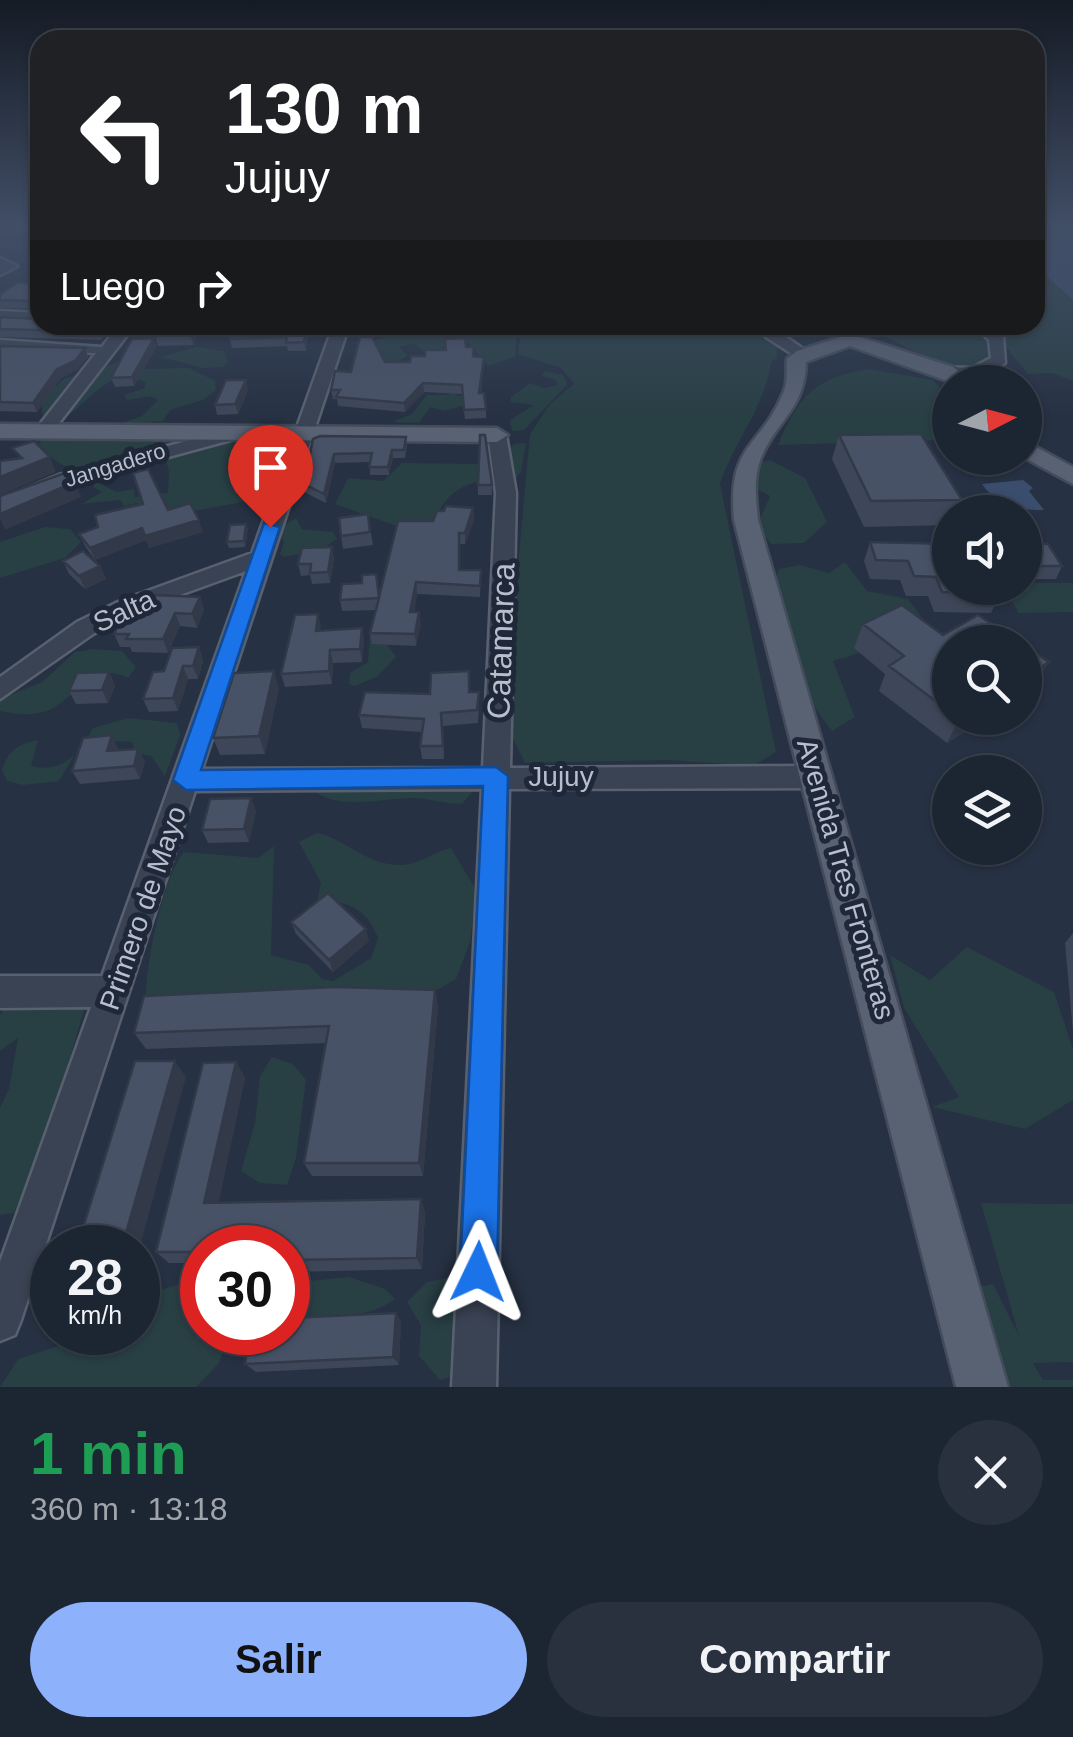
<!DOCTYPE html>
<html lang="es">
<meta charset="utf-8">
<style>
:root{--surface:#1c2532;--page:#29313e;--text:#f1f3f6;--muted:#a0a5ac;--line:#3a424d;--accent:#8eb1fb}
body{margin:0;font-family:Helvetica,sans-serif;background:var(--page);color:var(--text);height:100vh;display:flex;flex-direction:column;font-size:38px;white-space:nowrap}
*{box-sizing:border-box;margin:0}
p{font-size:32px;color:var(--muted)}
.icon{flex:none;width:55px;height:55px;fill:none;stroke:currentColor;stroke-width:2;stroke-linecap:round;stroke-linejoin:round}
.map{position:relative;height:1387px;overflow:hidden}
.details{display:flex;flex-direction:column;background:var(--surface);flex:1}
.details>*{flex:none}
.guide{position:absolute;left:30px;top:30px;width:1015px;height:305px;border-radius:30px;box-shadow:0 2px 8px #0004,0 0 0 2px var(--line);background:#202124;color:#fff;overflow:hidden}
.needle{width:65px;rotate:84deg}
.buttons{position:absolute;left:932px;top:365px;display:grid;gap:20px}
.buttons a{display:grid;place-items:center;width:110px;height:110px;border-radius:50%;background:var(--surface);box-shadow:0 2px 8px #0004,0 0 0 2px var(--line);font-size:50px}
.speed{position:absolute;left:30px;top:1225px;display:flex;gap:20px;font-size:50px;font-weight:700;text-align:center}
.speed>*{display:grid;place-content:center;width:130px;height:130px;border-radius:50%;background:var(--surface);box-shadow:0 2px 8px #0004,0 0 0 2px var(--line);line-height:1}
.speed small{font-size:25px;font-weight:400}
.speed .limit{border:15px solid #d22;background:#fff;color:#111}
.pin{position:absolute;display:grid;place-items:center;width:85px;height:85px;color:#fff;margin:-102px -42px;border-radius:50% 50% 50% 0;rotate:-45deg;box-shadow:0 0 10px #0007}
.pin .icon{rotate:45deg}
.me{position:absolute;width:110px;margin:-55px;rotate:2deg;stroke-linejoin:round;filter:drop-shadow(0 0 8px #0008)}
.turn{display:flex;align-items:center;gap:35px;height:210px;padding:0 30px;font-size:45px}
.turn .icon{width:130px;height:130px;stroke-width:2.5}
.turn b{display:block;font-size:70px;line-height:85px}
.then{display:flex;align-items:center;height:95px;padding:0 30px;background:#0003;gap:20px;font-size:38px}
.round{display:grid;place-items:center;flex:none;width:105px;height:105px;border-radius:52px;background:var(--page)}
.head{display:flex;align-items:center;justify-content:space-between;height:170px;padding:0 30px}
h1{font-size:60px;font-weight:800;line-height:75px;color:#1e9e55}
.primary-button{display:flex;gap:20px;margin-top:auto;padding:20px 30px}
.primary-button a{flex:1;height:115px;border-radius:60px;background:var(--accent);color:#111;font-size:40px;font-weight:800;line-height:115px;text-align:center}
.primary-button a+a{background:var(--page);color:var(--text)}
.map>svg:first-child{display:block}
.green{fill:#283f44}
.water{fill:#3b4d6c}
.lines{fill:none;stroke-linecap:round;stroke-linejoin:round}
.minor-casing{stroke:#596170;stroke-width:5}
.major-casing{stroke:#444c5c;stroke-width:5}
.minor{fill:#3a4353;fill-rule:evenodd}
.major{fill:#586272;fill-rule:evenodd}
.wall{fill:#3e4759}
.shaded-wall{fill:#323948}
.building{fill:#485267;stroke:#323948;stroke-width:2.5}
.route{fill:#1a73e8;stroke:#114b97;stroke-width:2.5}
.labels{text-anchor:middle;dominant-baseline:central;stroke-width:10;stroke-linejoin:round;paint-order:stroke}
.far-street-label{font-size:22px;fill:#b8becc;stroke:#1f2838}
.street-label{font-size:28px;fill:#b8becc;stroke:#1f2838}
.near-street-label{font-size:32px;fill:#b8becc;stroke:#1f2838}
</style>
<div class="map">
<svg width="1073" height="1387" viewBox="0 0 1073 1387">
<rect width="100%" height="100%" fill="#263143"/>
<path class="green" d="M1035 265 1073 300V381L1052 373 1028 374 988 325H1035Z
M416 325H526L517 330 515 357 488 366 457 330 449 329 443 348 429 356 414 343 399 347 408 356 389 365 371 342Z
M533 325H778L777 358 771 362C766 405 734 442 720 484L776 752 753 766 669 760 525 763 504 720 530 434 550 404 574 384 561 368 518 354 521 331Z
M862 325H978L992 349 984 366 956 367 932 360Z
M197 347 224 351 228 362 223 367 203 368 160 357Z
M125 360 143 369 189 368 215 381 216 390 203 400 170 410 163 421 119 424 142 416 158 400 150 396 127 400 124 395 145 388V382C105 364 90 406 59 421L43 417 41 400 64 379Z
M869 369 933 380 950 399V440L778 445C798 396 816 377 869 369Z
M545 371 564 375 567 385 524 430 512 431 510 420 534 405 511 402V397L530 383 544 388 557 385 556 380 542 376Z
M457 388 456 395 465 397 466 405 444 411 430 407 419 423 392 422 412 414 427 395H448Z
M162 434 171 443 184 437 237 444 242 438H287L291 443 276 484 264 498 200 510H139L137 503 124 506 120 500 81 504 102 492 94 488 93 481 117 492 134 489 135 497 168 493 169 472 163 448 138 449 136 468C109 485 53 471 39 443L45 437Z
M526 443 521 472 510 485C477 474 446 488 435 521L396 526 335 504 348 478 383 481 402 463 486 464 498 461 514 444Z
M770 460 805 478 827 522 804 543 771 544 757 525 770 496 745 482 754 464Z
M296 518 302 529 333 532 337 539 321 550 284 557 280 554 284 542 277 529Z
M45 527 70 529 81 542 65 558 0 578V542Z
M845 562 867 591 908 599 925 622 944 634 932 660 863 652 833 661 855 717 832 731C819 714 807 697 800 677 797 667 800 655 795 647 778 614 765 608 779 569L800 565 829 573Z
M1025 583H1073V612L1019 613 1004 588H1025Z
M370 632H378L396 657 377 677 355 686 349 684 350 673 368 662Z
M93 649 122 651 136 667 128 678C93 659 75 699 49 710 33 717 17 714 0 711V699L42 682 75 652Z
M128 718 177 723 180 735 165 776 151 756 135 753 132 742 86 740 93 728Z
M38 740 31 766C49 770 62 767 75 754L59 781 23 785 7 781 2 770C8 750 18 744 38 740Z
M465 779 473 791 462 804C445 804 431 799 414 798 381 798 331 813 308 785Z
M317 833C346 839 365 864 398 865 417 866 433 852 451 848L476 890 470 942 456 979 439 989 418 992 146 997C146 964 163 876 184 852L258 858 274 846 271 955 309 965 322 979 333 981 371 958 378 938C366 908 348 901 317 901L321 883 299 842Z
M967 947 1054 992 1073 1049V1100L1025 1129 932 1107 959 1097 904 1008 890 955 930 980Z
M80 1002 84 1010 46 1141 14 1213 0 1215V1108L9 1089 18 1038 0 1051V1015L6 1006Z
M272 1057 293 1064 306 1080 296 1158 287 1185 260 1183 241 1171 255 1123 260 1076Z
M981 1203 1073 1204V1362L1033 1363 1043 1380H1073V1387H1000L974 1288 993 1284 1019 1336Z
M462 1219 454 1376 440 1380 419 1356 421 1325 407 1302 427 1282 452 1277Z
M349 1277 385 1289 395 1299C365 1322 324 1315 288 1316V1283Z
M176 1285 202 1290V1332L231 1333 219 1363 196 1387H0L18 1359 98 1333 138 1332V1305L149 1294Z"/>
<path class="water" d="M1035 225H1073V300L1035 265Z
M1023 480 1033 488 1029 491 1044 510C1022 510 999 509 982 484Z"/>
<g class="lines">
<defs>
<path id="minor" d="M0 258 17 266 0 275Z
M0 311 40 313V323L0 321Z
M119 325H135L49 436H37V428L96 353 0 350V340L102 347Z
M148 325H349L202 769 483 768 496 493 488 435 497 430 506 435 516 493 510 768 817 766 827 769 831 777 827 785 817 788 509 789 496 1387H452L482 789 195 791 21 1320 15 1335 0 1341V1262L91 1007 0 1008V976H102L246 571 136 611 93 634 0 699V677L77 622 120 601 252 553 331 332 156 330Z
M762 325H778L779 332 812 355 798 358 766 337Z
M974 325H991L1003 336 1005 363 975 378 940 375V367L972 368 991 358 989 340Z
M232 429 238 430V438L73 483 0 512V499L59 475Z"/>
<path id="major" d="M850 334 953 367 973 382H950L850 346 806 362C805 410 777 419 761 458 753 478 756 499 758 520L1008 1387H956L734 520C727 442 760 450 784 391 788 381 786 369 787 359L797 351Z
M0 424 497 428 508 435 497 442 0 438Z
M1025 441 1073 467V484L1025 458Z"/>
</defs>
<use href="#minor" class="minor-casing"/>
<use href="#major" class="major-casing"/>
<use href="#minor" class="minor"/>
<use href="#major" class="major"/>
</g>
<path class="wall" d="M40 285 39 309 0 308V294Z
M0 317 40 325H108V327L106 329 107 334 102 340 0 337Z
M307 327 308 336 306 351H288L287 346 232 348 230 339Z
M197 334 193 345 158 346 155 336Z
M0 346 85 348 88 357 78 369 61 378 37 412 0 411Z
M157 346 134 386 115 387 111 378Z
M466 347 475 357H484L481 393 486 409V418L465 419 462 394 424 392 405 412 338 406 337 399H333L331 390 351 372 385 362H410L446 350Z
M248 390 238 414 217 415 215 405Z
M839 435 962 500 957 512H950V525L864 527 832 459Z
M313 439 407 445 405 458H393L389 475H370V462L335 463 326 503 306 493 304 484Z
M478 485H492V495H478Z
M473 508 474 520 465 544H459L460 570H481L480 597 417 594 414 612 421 623 416 646 372 644 370 633 376 610 342 611 340 600 380 596 433 521 444 511Z
M168 510 203 532 149 548 146 540 95 560 85 546 79 534Z
M368 514 373 545 343 549 341 536Z
M246 524 248 530 245 547 229 548 227 542Z
M870 542 950 544V588L1000 594 991 613 934 612 928 596H906L900 580 870 579 864 561Z
M1025 543 1062 566 1056 579H1027L1025 575Z
M334 558 330 583 312 584 310 575 301 576 298 564Z
M63 561 100 566 106 579 85 589 69 574Z
M200 597 204 610 197 628 180 626 168 653 132 652 130 647H120L114 634 143 613Z
M318 614 320 631 362 628 364 640 362 662 333 663 332 684 285 687 281 674Z
M863 624 950 642V718H987L947 743 879 691 885 674 854 648Z
M199 647 203 661 198 679H188L178 711 149 712 143 699 164 671Z
M109 672 115 686 108 703 76 704 69 691Z
M279 688 265 754 220 755 213 738Z
M470 692 479 705 478 723 443 726 444 759H422L420 746 422 732 362 728 359 715 430 694Z
M112 735 118 750 138 749 145 762 140 779 80 784 72 771Z
M251 798 256 811 249 842 208 843 202 830Z
M291 922 369 941 333 972 296 934Z
M1073 933V1032L1065 943Z
M435 990 438 1007 423 1176H312L304 1163 326 1043 146 1049 134 1033Z
M236 1062 245 1078 218 1203 421 1199 425 1212 422 1269 288 1272V1248H202V1263H169L156 1252Z
M396 1313 401 1322 399 1365 256 1372 245 1364Z"/>
<path class="shaded-wall" d="M97 325H108V327L106 329 107 334 102 340Z
M194 325 197 334 193 345 190 335Z
M307 327 308 336 306 351 304 342Z
M154 338 157 346 134 386 132 377Z
M85 348 88 357 78 369 61 378 37 412 33 403 57 369Z
M246 380 248 390 238 414 235 404Z
M423 383 424 392 405 412 404 403Z
M392 450 393 458 389 475 388 467Z
M334 454 335 463 326 503 324 494Z
M50 457 56 472 0 495V477Z
M75 482 81 497 5 530 0 519V514Z
M473 508 474 520 465 544V533Z
M199 520 203 532 149 548 145 536Z
M246 524 248 530 245 547 244 541Z
M142 528 146 540 95 560 90 548Z
M332 547 334 558 330 583 328 572Z
M100 566 106 579 85 589 79 576Z
M416 582 417 594 412 623 410 612Z
M200 597 204 610 197 628 192 614Z
M419 612 421 623 416 646 415 634Z
M175 613 180 626 168 653 163 639Z
M318 614 321 626 319 644 316 631Z
M362 628 364 640 362 662 360 649Z
M199 647 203 661 198 679 193 666Z
M330 650 333 663 332 684 329 671Z
M1049 662 1035 687 1025 693V677Z
M183 666 188 679 178 711 173 698Z
M274 671 279 688 265 754 259 736Z
M109 672 115 686 108 703 102 690Z
M961 718H987L947 743 959 719Z
M112 735 118 748 114 764 107 751Z
M138 749 145 762 140 779 134 766Z
M251 798 256 811 249 842 244 829Z
M366 929 369 941 333 972 329 960Z
M435 990 438 1007 423 1176 419 1163Z
M175 1061 186 1077 138 1254V1248L122 1247Z
M236 1062 245 1078 216 1216 204 1203Z
M421 1199 425 1212 422 1269 417 1258Z
M396 1313 401 1322 399 1365 393 1357Z"/>
<path class="building" d="M19 282 40 285V313L37 301 0 300V294Z
M40 315V325L104 326 99 332 0 329V317L37 319Z
M160 325H194L190 335 155 336Z
M234 326 307 327 304 342 286 343 287 337 230 339Z
M360 337H372L385 362H410L411 356H425V350H446L445 339 465 338 466 347H474L473 356 484 357 479 393H484L486 409 464 410 462 385 423 383 404 403 336 397 340 390H331L335 371 351 372Z
M154 338 132 377 111 378 132 339Z
M0 346 85 348 75 361 57 369 33 403 0 402Z
M226 380H246L235 404 215 405Z
M921 434 962 500 871 501 839 435Z
M480 435H485L492 485H478Z
M320 436 406 437 404 450H392L388 467H369L372 453 334 454 324 494 304 484 313 439Z
M34 441 50 457 0 477V461L22 458 12 448Z
M148 469 168 510 190 503 199 520 145 536 142 528 90 548 79 534 98 527 95 515 143 504 133 473Z
M65 473 75 482 0 514V496Z
M446 506 473 508 465 533H459V570H481L480 586 416 582 410 612H419L415 634 370 633 379 598 340 600 342 584 362 583V575L376 574 379 597 398 521H433L437 511H444Z
M368 514 370 532 341 536 339 518Z
M246 524 244 541 227 542 230 525Z
M870 542 950 544V588H997L1000 594 942 592 936 577 914 576 908 561 876 560Z
M1025 543 1048 544 1062 566H1034L1025 551Z
M332 547 328 572 310 573 311 564H298L302 548Z
M83 551 100 566 79 576 63 561Z
M152 595 200 597 192 614 175 613 163 639H126L129 634H114L124 613H143Z
M902 605 943 635 978 615 1019 642H950V712L889 666 904 656 863 624Z
M318 614 316 631 362 628 360 649 330 650 329 671 281 674 295 615Z
M1025 646 1049 662 1025 677Z
M199 647 193 666H183L173 698 143 699 153 672 164 671 172 648Z
M274 671 259 736 213 738 234 673Z
M469 671V692H479L477 710 441 713 443 746H420L424 719 359 715 365 692 430 694 431 673Z
M109 672 102 690 69 691 77 673Z
M112 735 107 751 138 749 134 766 72 771 83 738Z
M251 798 244 829 202 830 210 799Z
M328 893 366 929 329 960 291 922Z
M336 987 435 990 419 1163H304L329 1026 134 1033 144 996Z
M135 1061H175L122 1247H77Z
M236 1062 204 1203 421 1199 417 1258 288 1260V1248H202V1252H156L203 1063Z
M396 1313 393 1357 245 1364 250 1332H288V1318Z"/>
<linearGradient id="sky" x2="0" y2="1"><stop stop-color="#151b25"/><stop offset="0.54" stop-color="#414e66"/><stop offset="1" stop-color="#414e66" stop-opacity="0"/></linearGradient>
<rect width="1073" height="419" fill="url(#sky)"/>
<path class="route" d="M264 523 280 527 201 770 496 767 508 776 497 1272 491 1285 478 1291 466 1285 460 1272 483 786 186 790 173 780Z"/>
<g class="labels">
<g class="far-street-label">
<text transform="translate(115 465) rotate(-17)">Jangadero</text>
</g>
<g class="street-label">
<text transform="translate(124 611) rotate(-25)">Salta</text>
<text x="561" y="776">Jujuy</text>
<text transform="translate(846 879) rotate(74)">Avenida Tres Fronteras</text>
<text transform="translate(143 908) rotate(-71)">Primero de Mayo</text>
</g>
<g class="near-street-label">
<text transform="translate(501 641) rotate(-88)">Catamarca</text>
</g>
</g>
</svg>
<div class="buttons">
<a><svg class="needle" viewBox="-14 -14 28 28"><path d="M0-13l5 13h-10z" fill="#e53935"/><path d="M0 13l5-13h-10z" fill="#a0a5ac"/></svg></a>
<a><svg class="icon" aria-label="sound" viewBox="0 0 24 24"><path d="M4 9h4l5-4v14l-5-4H4zM17 9q2 3 0 6"/></svg></a>
<a><svg class="icon" aria-label="search" viewBox="0 0 24 24"><circle cx="10" cy="10" r="6"/><path d="M15 15l6 6"/></svg></a>
<a><svg class="icon" aria-label="layers" viewBox="0 0 24 24"><path d="M12 4l9 5-9 5-9-5zM3 14l9 5 9-5"/></svg></a>
</div>
<div class="speed"><div>28<small>km/h</small></div><div class="limit">30</div></div>
<div class="pin" style="left:270px;top:527px;background:#d93025"><svg class="icon" aria-label="arrive" viewBox="0 0 24 24"><path d="M6 21V4h12l-3 4 3 4H6"/></svg></div>
<svg class="me" style="left:478px;top:1272px" viewBox="-20 -20 40 40"><path d="M0-17L14 15 0 8-14 15z" fill="#1a73e8" stroke="#fff" stroke-width="4"/></svg>
<div class="guide">
<div class="turn"><svg class="icon" aria-label="left" viewBox="0 0 24 24"><path d="M17 20v-9H6M10 6l-5 5 5 5"/></svg><div><b>130 m</b>Jujuy</div></div>
<div class="then">Luego<svg class="icon" aria-label="right" viewBox="0 0 24 24"><path d="M7 20v-9h11M14 6l5 5-5 5"/></svg></div>
</div>
</div>
<section class="details">
<div class="head"><div><h1>1 min</h1><p>360 m · 13:18</p></div><a class="round"><svg class="icon" aria-label="close" viewBox="0 0 24 24"><path d="M6 6l12 12M18 6L6 18"/></svg></a></div>
<div class="primary-button"><a>Salir</a><a>Compartir</a></div>
</section>
